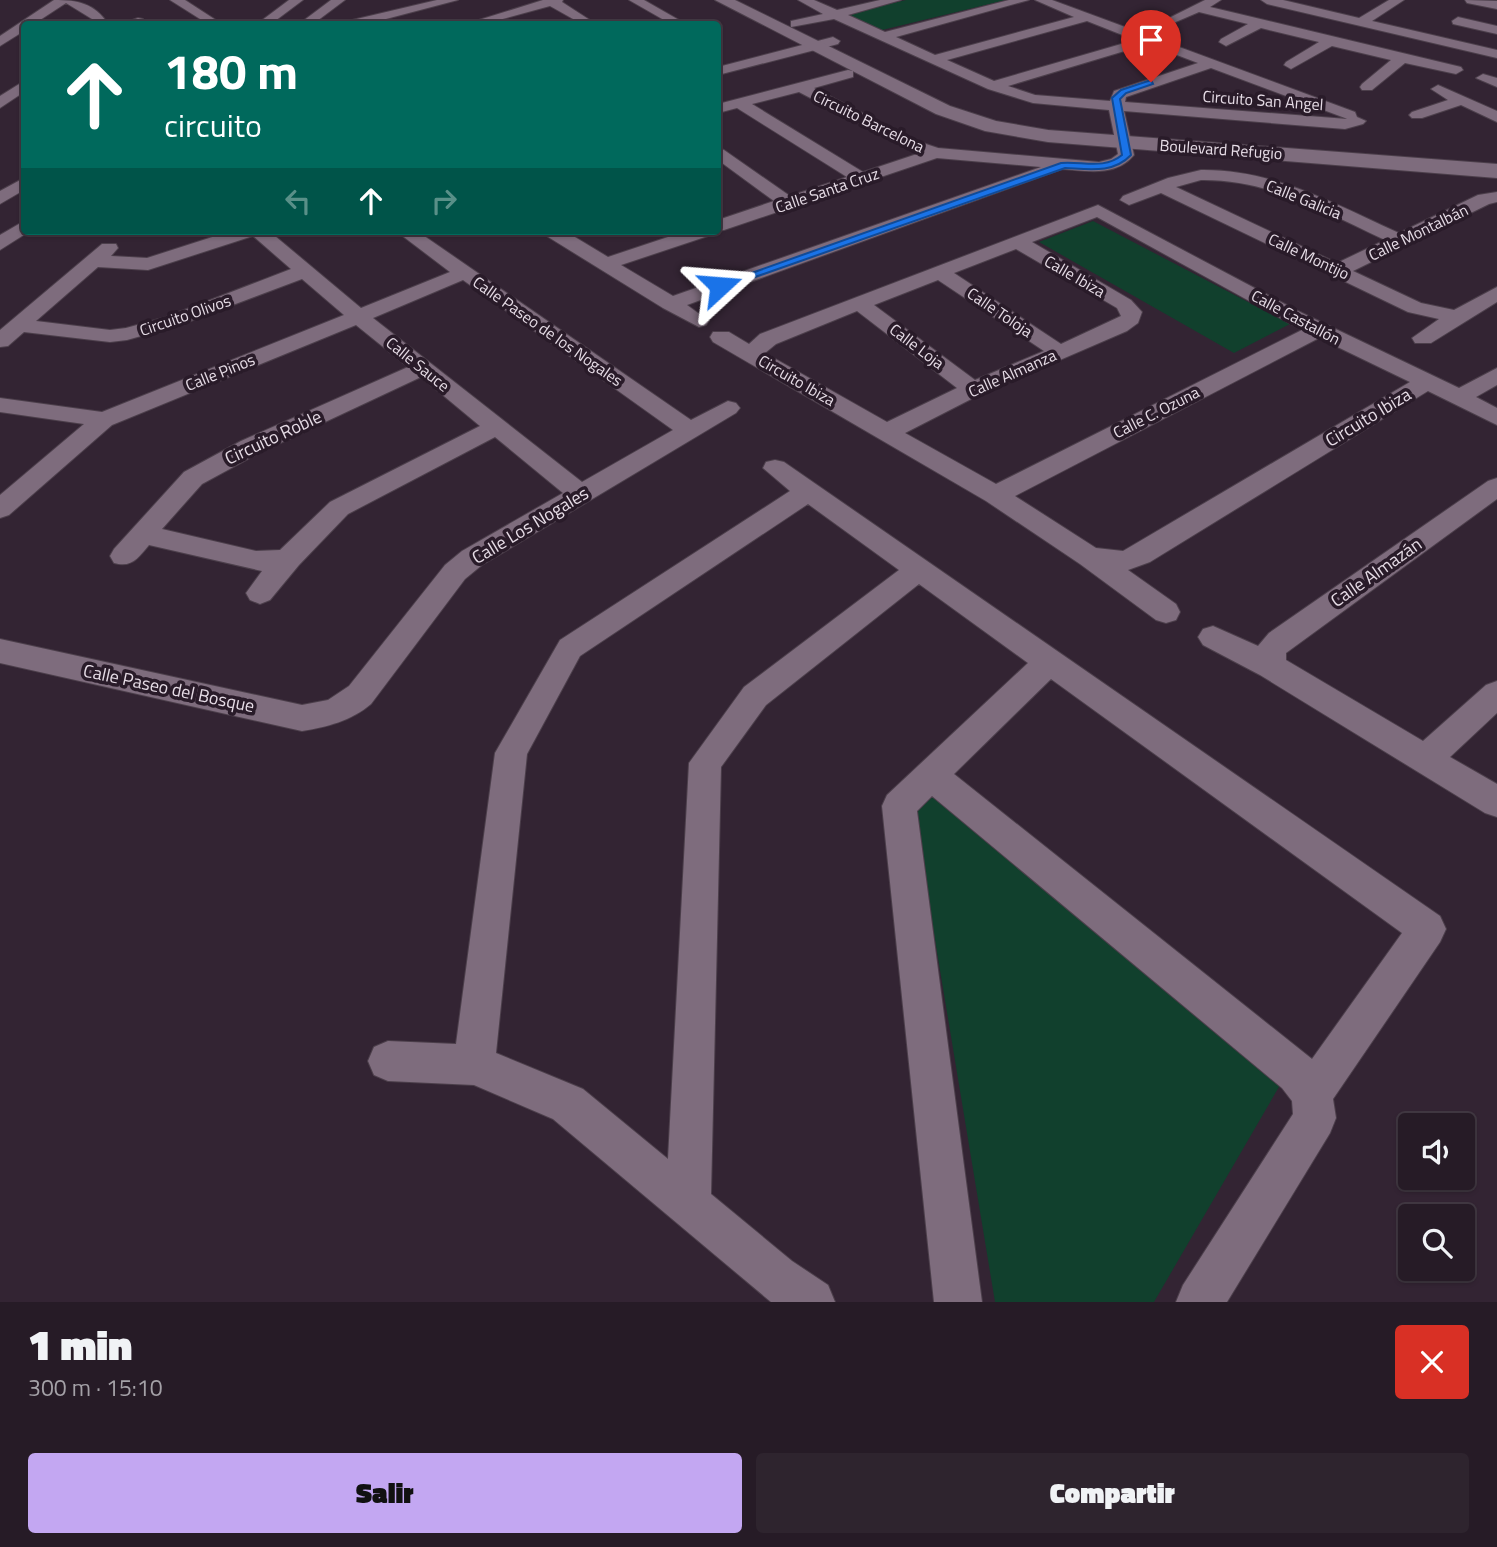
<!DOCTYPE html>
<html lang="es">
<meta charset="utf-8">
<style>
:root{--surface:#261b26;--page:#2e242e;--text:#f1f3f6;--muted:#a4a1a7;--line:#423943;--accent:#c3a7f2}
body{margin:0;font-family:"Titillium Web",sans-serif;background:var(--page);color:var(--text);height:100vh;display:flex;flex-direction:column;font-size:26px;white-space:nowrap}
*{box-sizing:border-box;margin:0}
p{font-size:23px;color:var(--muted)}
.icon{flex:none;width:38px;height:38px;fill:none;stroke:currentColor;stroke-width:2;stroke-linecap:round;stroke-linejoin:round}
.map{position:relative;height:1302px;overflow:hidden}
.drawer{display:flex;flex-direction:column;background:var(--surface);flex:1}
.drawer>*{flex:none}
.hud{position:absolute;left:21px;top:21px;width:700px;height:214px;border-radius:7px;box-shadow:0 2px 5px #0004,0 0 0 2px var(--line);background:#00695c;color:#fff;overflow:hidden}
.fabs{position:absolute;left:1398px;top:1113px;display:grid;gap:14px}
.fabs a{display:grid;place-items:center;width:77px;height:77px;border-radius:7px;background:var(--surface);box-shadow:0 2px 5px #0004,0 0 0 2px var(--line);font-size:35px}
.pin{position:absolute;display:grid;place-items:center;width:60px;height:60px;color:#fff;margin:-72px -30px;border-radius:50% 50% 50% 0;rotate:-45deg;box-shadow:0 0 7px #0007}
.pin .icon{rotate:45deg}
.me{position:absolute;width:77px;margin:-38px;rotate:71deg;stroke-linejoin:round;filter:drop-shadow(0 0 5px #0008)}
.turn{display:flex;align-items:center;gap:24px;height:147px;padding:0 28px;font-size:32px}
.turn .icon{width:91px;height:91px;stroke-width:2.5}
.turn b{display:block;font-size:49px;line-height:60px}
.lanes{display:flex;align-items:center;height:66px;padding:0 28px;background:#0003;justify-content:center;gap:35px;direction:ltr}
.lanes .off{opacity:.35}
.round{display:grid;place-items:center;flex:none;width:74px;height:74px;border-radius:7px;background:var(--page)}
.summary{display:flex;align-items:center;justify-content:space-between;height:119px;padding:0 28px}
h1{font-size:42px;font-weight:800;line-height:52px}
.cta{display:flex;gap:14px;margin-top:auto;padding:14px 28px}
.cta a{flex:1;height:80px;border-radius:7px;background:var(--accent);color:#111;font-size:28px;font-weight:800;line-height:80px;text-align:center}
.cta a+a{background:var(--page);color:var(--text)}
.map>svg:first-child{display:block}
.green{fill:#11402d}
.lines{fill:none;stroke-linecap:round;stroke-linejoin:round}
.minor-casing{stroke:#4c3f4b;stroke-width:2}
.tertiary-casing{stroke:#4c3f4b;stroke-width:2}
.minor{fill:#7e6c7d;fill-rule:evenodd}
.tertiary{fill:#7e6c7d;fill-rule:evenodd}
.route{fill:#1a73e8;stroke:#114b97;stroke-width:2}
.labels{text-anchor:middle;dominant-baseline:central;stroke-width:7;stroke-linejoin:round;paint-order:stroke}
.far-street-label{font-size:16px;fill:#e6dce6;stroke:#291b29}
.street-label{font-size:18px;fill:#e6dce6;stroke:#291b29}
</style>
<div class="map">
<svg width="1497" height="1302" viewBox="0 0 1497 1302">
<rect width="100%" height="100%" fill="#332433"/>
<path class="green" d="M906 0H1006L878 31 842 15Z
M1093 221 1290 324 1234 353 1039 242Z
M928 792 1283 1080 1154 1302H995L913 807Z"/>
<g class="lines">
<defs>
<path id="minor" d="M54 0C77 0 95 3 108 24H96L92 19 66 3 34 24H24V31L0 46V36Z
M170 0H185L222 24H208Z
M289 0H303L271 24H257Z
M331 0H345L313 24H299Z
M437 0H458L367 24H347L348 21Z
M543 0H563L562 2 596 24H582L550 6 484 24H466Z
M629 0H644L686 24H671Z
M798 0H814L837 10 880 0H901L848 15 885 32 1009 0H1029L896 37 935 55 1074 17 1035 0H1052L1355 112 1357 117 1366 121 1363 124 1345 129 1124 111 1134 155C1116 177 1087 171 1062 169L687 305 709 321 706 325 699 327 663 308 545 235 543 231H565L608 257 686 231H713L711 235 621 265 673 296 1041 167 937 158 724 230 716 231 718 220 774 201 718 160V148L724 150 790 196 847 177 737 108 718 113V104L848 70 853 71V77L814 88 914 140 938 148 1099 162 1111 159 1118 154 1109 110 1033 103 988 89 834 19 791 27V21L823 14ZM1087 21 1135 40 994 81 947 60ZM1148 44 1198 63 1114 91 1110 101 1035 95 1008 86ZM1211 68 1345 118 1347 119 1125 102 1126 97ZM799 92 902 146 920 153 863 172 752 104Z
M1205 0H1221L1210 7 1461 67 1463 70 1456 74 1405 63 1372 90H1362L1360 87 1362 84 1391 60 1332 46 1291 69 1284 65 1286 62 1319 42 1261 28 1226 46 1219 42 1221 39 1248 24 1199 12 1171 24 1165 20Z
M1261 0H1283L1359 18 1389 0H1404L1372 21 1497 50V58L1267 4Z
M1465 0 1497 1V9L1467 3Z
M1458 17 1497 26V34L1453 24 1452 21Z
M138 18 143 19V24H121Z
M833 37 840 41 838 44 718 75V67Z
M1483 74 1497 78V87L1476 78Z
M24 81V92L0 108V96Z
M1438 85 1497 111V122L1461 105 1422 118H1412L1409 115 1412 112 1448 100 1431 89Z
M1201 170C1273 169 1335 204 1399 233L1478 195 1497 192V202L1489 204 1353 271 1421 303 1454 310 1497 287V302L1431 343H1415L1412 338 1439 319 1408 312 1161 193 1129 205 1120 200 1123 196 1168 178ZM1201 180C1269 179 1325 212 1385 240L1337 263 1176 187Z
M24 178V190L0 204V191Z
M1098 205 1298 311 1459 388 1497 368V385L1476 397 1497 408V425L1428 391 1150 562 1128 570 1176 604 1180 612 1176 620 1166 623 1156 620 1080 564 986 501 713 342 710 337 713 332H729L749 344 760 334ZM1097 217 1302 330 996 484 905 433 981 394 1127 331 1138 323 1142 312 1131 300 1032 242ZM1016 249 1117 308 1121 316 1061 344 954 273ZM938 280 1044 351 975 380 874 305ZM857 311 957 388 887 422 765 353 776 344ZM1319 338 1410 382 1123 551 1096 548 1015 496Z
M24 221V231H30L0 250V235Z
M231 231H269L361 308 450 272 396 231H417L691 420 728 401 736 403 740 408 736 413 482 565 465 579 371 704C351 721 327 727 302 731L0 663V639L302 705 328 700 349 686 445 565 462 551 563 493 495 437 348 514 299 565 270 600 260 604 250 600 246 593 262 571 149 545C138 558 132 568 114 563L110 556 114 549 184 472 241 441 408 367 356 325 112 425 9 515 0 518V495L84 424 0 412V398L102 412 344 315 302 279 180 325 127 340 110 342 24 332 8 346 0 347V330L102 244H116L118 248 111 256 147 258ZM253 236 291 269 166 317 126 328 110 330 36 321 98 267 148 270ZM463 280 673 430 582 482 373 318ZM421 377 480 426 330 502 280 550 256 551 162 529 202 484 259 453Z
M775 460 784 462 1440 916 1446 929 1440 942 1333 1099 1336 1118 1330 1133 1227 1302H1176L1183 1285 1293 1114 1292 1101 1282 1088 932 796 917 811 982 1302H934L882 806 887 795 1028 663 919 584 766 705 721 767 711 1194 792 1261 828 1285 835 1302H771L553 1119 474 1085 388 1081 374 1075 368 1061 374 1047 388 1041 456 1044 495 753 560 640 790 491 763 468 766 462ZM808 504 899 570 744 687 689 763 668 1159 583 1089 496 1053 527 754 580 656ZM1051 679 1402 933 1312 1059 954 774Z
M1497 478V499L1286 653V660L1423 741 1486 685 1497 681V713L1450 757 1497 784V817L1485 813 1260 675 1203 645 1198 637 1203 629 1213 626 1258 646 1269 633 1488 481Z"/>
<path id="tertiary" d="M715 0H735L950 106 996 121 1048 130 1497 164V178L1048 142 985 131 936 114Z"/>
</defs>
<use href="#minor" class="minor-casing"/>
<use href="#tertiary" class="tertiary-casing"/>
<use href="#minor" class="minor"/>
<use href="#tertiary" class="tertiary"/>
</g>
<path class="route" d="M1151 80 1153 84 1126 93 1120 99 1131 155C1113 174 1088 169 1065 168L724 288 715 286 1061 163C1082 161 1104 170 1122 155L1112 98 1121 90Z"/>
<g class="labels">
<g class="far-street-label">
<text transform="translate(1263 100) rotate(4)">Circuito San Angel</text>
<text transform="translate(869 121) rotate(26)">Circuito Barcelona</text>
<text transform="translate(1221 149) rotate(4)">Boulevard Refugio</text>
<text transform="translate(827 190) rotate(-19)">Calle Santa Cruz</text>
<text transform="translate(1304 199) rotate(22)">Calle Galicia</text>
<text transform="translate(1418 232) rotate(-26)">Calle Montalbán</text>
<text transform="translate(1309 256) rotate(25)">Calle Montijo</text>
<text transform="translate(1075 276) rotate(30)">Calle Ibiza</text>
<text transform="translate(1000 312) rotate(34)">Calle Toloja</text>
<text transform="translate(185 315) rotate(-19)">Circuito Olivos</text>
<text transform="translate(1296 317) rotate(28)">Calle Castallón</text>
<text transform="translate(548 331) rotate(35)">Calle Paseo de los Nogales</text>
<text transform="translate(917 346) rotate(37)">Calle Loja</text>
<text transform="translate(418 364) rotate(39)">Calle Sauce</text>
<text transform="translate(220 372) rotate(-22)">Calle Pinos</text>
<text transform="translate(1012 373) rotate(-24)">Calle Almanza</text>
<text transform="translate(797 380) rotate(30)">Circuito Ibiza</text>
<text transform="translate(1156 412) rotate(-27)">Calle C. Ozuna</text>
</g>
<g class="street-label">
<text transform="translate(1368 417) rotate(-31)">Circuito Ibiza</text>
<text transform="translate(273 437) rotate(-25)">Circuito Roble</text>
<text transform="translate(530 525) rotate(-31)">Calle Los Nogales</text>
<text transform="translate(1376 572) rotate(-35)">Calle Almazán</text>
<text transform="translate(169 688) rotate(12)">Calle Paseo del Bosque</text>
</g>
</g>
</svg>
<div class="fabs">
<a><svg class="icon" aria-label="sound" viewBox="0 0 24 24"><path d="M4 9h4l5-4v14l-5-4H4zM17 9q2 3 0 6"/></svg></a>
<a><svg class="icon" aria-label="search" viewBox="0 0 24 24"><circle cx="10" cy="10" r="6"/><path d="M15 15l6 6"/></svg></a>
</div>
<div class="pin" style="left:1151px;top:82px;background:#d93025"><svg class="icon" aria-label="arrive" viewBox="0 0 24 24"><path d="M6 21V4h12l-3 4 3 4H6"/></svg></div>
<svg class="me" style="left:720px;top:286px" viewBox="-20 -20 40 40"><path d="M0-17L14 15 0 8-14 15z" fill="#1a73e8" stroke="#fff" stroke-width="4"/></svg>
<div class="hud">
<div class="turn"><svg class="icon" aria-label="ahead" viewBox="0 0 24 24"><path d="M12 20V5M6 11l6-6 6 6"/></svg><div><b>180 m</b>circuito</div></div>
<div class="lanes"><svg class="icon off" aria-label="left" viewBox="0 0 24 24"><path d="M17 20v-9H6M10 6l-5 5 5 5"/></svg><svg class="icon" aria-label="ahead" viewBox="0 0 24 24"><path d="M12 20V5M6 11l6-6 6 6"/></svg><svg class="icon off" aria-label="right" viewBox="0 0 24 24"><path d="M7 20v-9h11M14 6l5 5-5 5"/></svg></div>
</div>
</div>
<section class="drawer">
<div class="summary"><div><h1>1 min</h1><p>300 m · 15:10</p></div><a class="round" style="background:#d93025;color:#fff"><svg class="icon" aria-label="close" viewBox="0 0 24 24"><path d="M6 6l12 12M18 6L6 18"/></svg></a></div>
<div class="cta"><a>Salir</a><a>Compartir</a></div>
</section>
